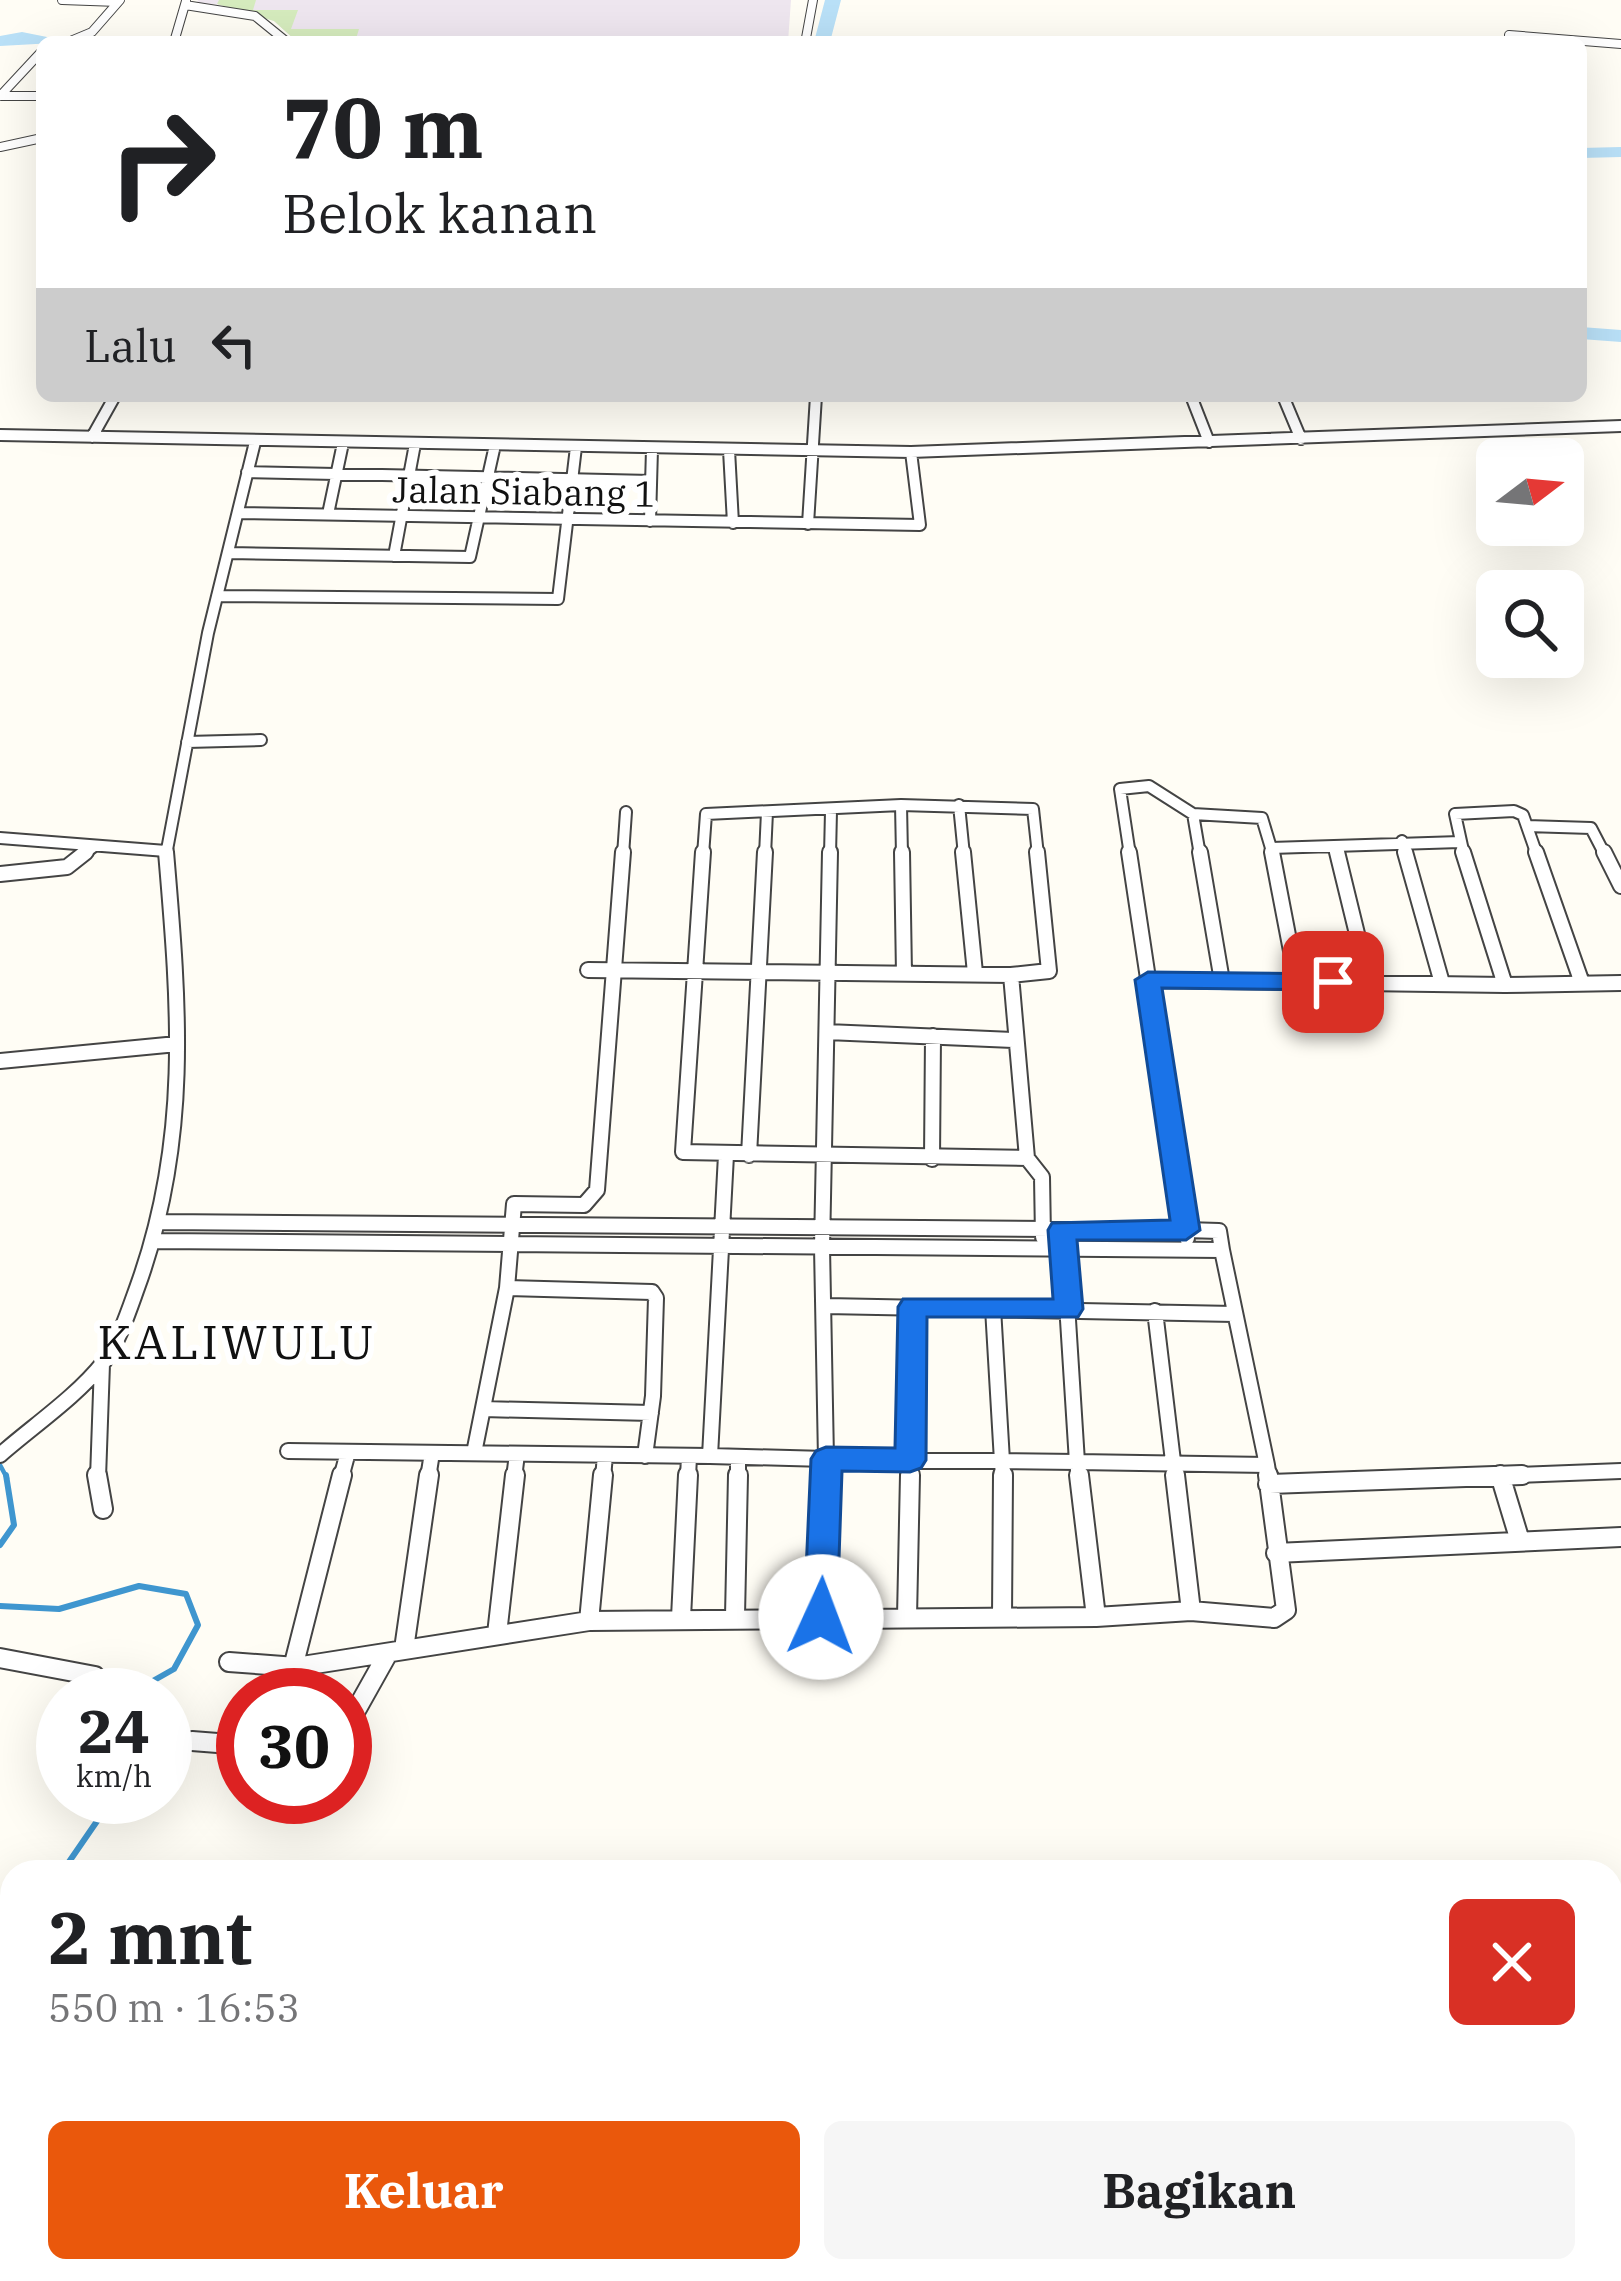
<!DOCTYPE html>
<html lang="id">
<meta charset="utf-8">
<style>
:root{--surface:#fff;--page:#f6f6f6;--text:#202124;--muted:#757577;--accent:#ea580c}
body{margin:0;font-family:"IBM Plex Serif",serif;background:var(--page);color:var(--text);height:100vh;display:flex;flex-direction:column;font-size:45px;white-space:nowrap}
*{box-sizing:border-box;margin:0}
p{font-size:39px;color:var(--muted)}
.icon{flex:none;width:66px;height:66px;fill:none;stroke:currentColor;stroke-width:2;stroke-linecap:round;stroke-linejoin:round}
.map{position:relative;flex:1;overflow:hidden}
.drawer{position:absolute;left:0px;top:1860px;width:1623px;height:423px;display:flex;flex-direction:column;background:var(--surface);border-radius:36px 36px 0 0;box-shadow:0 12px 48px #0002}
.drawer>*{flex:none}
.banner{position:absolute;left:36px;top:36px;width:1551px;height:366px;border-radius:18px;box-shadow:0 12px 48px #0002;background:#fff;color:var(--text);overflow:hidden}
.needle{width:78px;rotate:74deg}
.buttons{position:absolute;left:1476px;top:438px;display:grid;gap:24px}
.buttons a{display:grid;place-items:center;width:108px;height:108px;border-radius:18px;background:var(--surface);box-shadow:0 12px 48px #0002;font-size:60px}
.speed{position:absolute;left:36px;top:1668px;display:flex;gap:24px;font-size:60px;font-weight:700;text-align:center}
.speed>*{display:grid;place-content:center;width:156px;height:156px;border-radius:50%;background:var(--surface);box-shadow:0 12px 48px #0002;line-height:1}
.speed small{font-size:30px;font-weight:400}
.speed .limit{border:18px solid #d22;background:#fff;color:#111}
.pin{position:absolute;display:grid;place-items:center;width:102px;height:102px;color:#fff;margin:-51px;border-radius:24px;box-shadow:0 6px 18px #0006}
.me{position:absolute;width:132px;margin:-66px;rotate:2deg;stroke-linejoin:round;filter:drop-shadow(0 0 9px #0008)}
.turn{display:flex;align-items:center;gap:42px;height:252px;padding:0 48px;font-size:54px}
.turn .icon{width:156px;height:156px;stroke-width:2.5}
.turn b{display:block;font-size:84px;line-height:102px}
.then{display:flex;align-items:center;height:114px;padding:0 48px;background:#0003;gap:24px;font-size:45px}
.round{display:grid;place-items:center;flex:none;width:126px;height:126px;border-radius:18px;background:var(--page)}
.summary{display:flex;align-items:center;justify-content:space-between;height:204px;padding:0 48px}
h1{font-size:72px;font-weight:700;line-height:90px}
.button{display:flex;gap:24px;margin-top:auto;padding:24px 48px}
.button a{flex:1;height:138px;border-radius:18px;background:var(--accent);color:#fff;font-size:48px;font-weight:700;line-height:138px;text-align:center}
.button a+a{background:var(--page);color:var(--text)}
.map>svg:first-child{display:block}
.industrial{fill:#eee6ef}
.green{fill:#d5ebbd}
.lines{fill:none;stroke-linecap:round;stroke-linejoin:round}
.stream-far1{stroke:#3f96cf;stroke-width:4.5}
.stream{stroke:#3f96cf;stroke-width:6}
.river{fill:#b9e0f7;fill-rule:evenodd}
.minor-far3-casing{stroke:#444;stroke-width:10}
.minor-far2-casing{stroke:#444;stroke-width:14}
.minor-far1-casing{stroke:#444;stroke-width:18}
.minor-casing{stroke:#444;stroke-width:22}
.minor-far3{stroke:#fff;stroke-width:8}
.minor-far2{stroke:#fff;stroke-width:10}
.minor-far1{stroke:#fff;stroke-width:14}
.minor{stroke:#fff;stroke-width:18}
.route{fill:#1a73e8;stroke:#114b97;stroke-width:3}
.labels{text-anchor:middle;dominant-baseline:central;stroke-width:12;stroke-linejoin:round;paint-order:stroke}
.far-street-label{font-size:36px;fill:#111;stroke:#fff}
.quarter-label{font-size:48px;letter-spacing:3px;fill:#111;stroke:#fff}
</style>
<div class="map">
<svg width="1621" height="2281" viewBox="0 0 1621 2281">
<rect width="100%" height="100%" fill="#fffdf5"/>
<path class="industrial" d="M198 0H791L788 42H327L295 40 274 21 225 5 197 3Z"/>
<path class="green" d="M219 0H256L253 10H298L291 29H359L355 42 295 40 274 21 217 4Z"/>
<g class="lines">
<path class="stream-far1" d="M0 1465 7 1478"/>
<path class="stream" d="M0 1545 14 1525 6 1475
M0 1606 59 1609 139 1586 186 1594 198 1625 174 1669 128 1695
M62 1872 104 1811 106 1797
M0 2119 12 2105"/>
<path class="river" d="M825 0H841L830 42H814Z
M22 32 72 42 0 46V36Z
M1621 147V157L1581 158V148Z
M1581 327 1621 330V342L1581 339Z"/>
<defs>
<path id="minor-far3" d="M62 0 118 2
M185 5 255 16 287 42
M1509 35 1621 44
M806 38 813 0
M68 42 92 32 120 0
M174 42 186 1
M0 96 42 51
M0 96H42
M0 147 42 138"/>
<path id="minor-far2" d="M1191 396 1209 442
M1283 396 1301 439
M0 435 911 452 1621 426
M92 437 115 396
M729 450 733 523
M247 472 651 481
M238 513 920 525 911 452
M328 514 343 443
M650 521 652 449
M808 524 816 396
M229 553 470 557 495 445
M394 556 415 444
M217 596 558 599 576 447
M187 742 261 740
M901 805 902 855
M959 805 964 855
M1193 814 1200 855
M1527 826 1591 828 1605 855
M0 838 166 851
M1402 841 1406 855
M1271 848 1272 855
M1336 848 1338 855
M82 855 93 847
M166 855 208 633 255 442
M623 855 626 812
M703 855 706 814 901 805 1033 809 1038 855
M765 855 767 812
M830 855 831 811
M1130 855 1120 789 1149 786 1193 814 1262 818 1271 848 1460 842
M1464 855 1455 814 1514 811 1523 815 1537 855"/>
<path id="minor-far1" d="M703 852 683 1152 1027 1158
M902 852 904 974
M963 852 975 973
M1129 852 1187 1238
M1200 852 1222 981
M1272 852 1297 982
M1337 852 1369 983
M1405 852 1442 983
M1536 852 1582 983
M1604 852 1621 886
M0 874 67 867 86 852
M588 970 1011 975
M1148 980 1505 985 1463 852
M1505 985 1621 983
M827 1032 1013 1040
M0 1061 177 1044
M749 1155 765 852
M1027 1158 1042 1177 1043 1237
M1027 1158 1011 975 1049 971 1037 852
M932 1159 933 1036
M156 1241 1222 1250 1219 1231 1186 1230 161 1222
M1063 1241 1077 1462 1267 1465 1222 1250
M507 1288 652 1292 656 1298 653 1396 645 1456
M826 1306 1234 1314
M993 1308 1003 1478
M1155 1311 1175 1478
M483 1409 651 1413
M288 1451 710 1456 726 1155
M474 1453 507 1288 514 1204 584 1205 597 1190 623 852
M0 1455C33 1426 76 1397 103 1363 119 1341 128 1313 137 1288 191 1140 179 1005 166 852
M710 1456 826 1459 822 1247 830 852
M1267 1465 1269 1478
M98 1478 102 1364
M341 1478 348 1452
M428 1478 432 1453
M514 1478 517 1454
M603 1478 605 1455
M688 1478 689 1456
M738 1478V1457
M825 1478 826 1459 1077 1462 1079 1478
M910 1478 913 1307
M1441 1478 1621 1471"/>
<path id="minor" d="M97 1475 103 1509
M1079 1475 1096 1617
M1175 1475 1191 1611
M1500 1475 1520 1541
M1268 1484 1522 1475
M1276 1553 1621 1537
M735 1616 738 1475
M821 1617 826 1475
M907 1617 910 1475
M1002 1617 1003 1475
M681 1618 688 1475
M589 1621 603 1475
M497 1634 515 1475
M404 1649 429 1475
M0 1658 95 1676
M229 1662 296 1667 589 1621 1096 1617 1191 1611 1274 1618 1286 1610 1268 1475
M286 1695 342 1475
M345 1730 387 1655
M192 1741 243 1745
M0 2053 12 2059
M382 2271 393 2281
M137 2281 140 2271
M525 2281 528 2271"/>
</defs>
<use href="#minor-far3" class="minor-far3-casing"/>
<use href="#minor-far2" class="minor-far2-casing"/>
<use href="#minor-far1" class="minor-far1-casing"/>
<use href="#minor" class="minor-casing"/>
<use href="#minor-far3" class="minor-far3"/>
<use href="#minor-far2" class="minor-far2"/>
<use href="#minor-far1" class="minor-far1"/>
<use href="#minor" class="minor"/>
</g>
<path class="route" d="M1148 972 1333 974 1346 982 1333 990 1162 988 1200 1230 1186 1240H1077L1083 1309 1078 1317H927L926 1460 921 1468 910 1472 842 1471 837 1617 832 1626 821 1630 809 1626 804 1617 811 1459 816 1451 826 1447 895 1448 898 1307 903 1299H1053L1048 1230 1052 1223 1170 1220 1135 980Z"/>
<g class="labels">
<g class="far-street-label">
<text transform="translate(524 491) rotate(1)">Jalan Siabang 1</text>
</g>
<g class="quarter-label">
<text x="237" y="1341">KALIWULU</text>
</g>
</g>
</svg>
<div class="buttons">
<a><svg class="needle" viewBox="-14 -14 28 28"><path d="M0-13l5 13h-10z" fill="#e53935"/><path d="M0 13l5-13h-10z" fill="#757577"/></svg></a>
<a><svg class="icon" aria-label="search" viewBox="0 0 24 24"><circle cx="10" cy="10" r="6"/><path d="M15 15l6 6"/></svg></a>
</div>
<div class="speed"><div>24<small>km/h</small></div><div class="limit">30</div></div>
<div class="pin" style="left:1333px;top:982px;background:#d93025"><svg class="icon" aria-label="arrive" viewBox="0 0 24 24"><path d="M6 21V4h12l-3 4 3 4H6"/></svg></div>
<svg class="me" style="left:821px;top:1617px" viewBox="-20 -20 40 40"><circle r="19" fill="#fff"/><path d="M0-13L10 11 0 6-10 11z" fill="#1a73e8"/></svg>
<div class="banner">
<div class="turn"><svg class="icon" aria-label="right" viewBox="0 0 24 24"><path d="M7 20v-9h11M14 6l5 5-5 5"/></svg><div><b>70 m</b>Belok kanan</div></div>
<div class="then">Lalu<svg class="icon" aria-label="left" viewBox="0 0 24 24"><path d="M17 20v-9H6M10 6l-5 5 5 5"/></svg></div>
</div>
<section class="drawer">
<div class="summary"><div><h1>2 mnt</h1><p>550 m · 16:53</p></div><a class="round" style="background:#d93025;color:#fff"><svg class="icon" aria-label="close" viewBox="0 0 24 24"><path d="M6 6l12 12M18 6L6 18"/></svg></a></div>
<div class="button"><a>Keluar</a><a>Bagikan</a></div>
</section>
</div>
